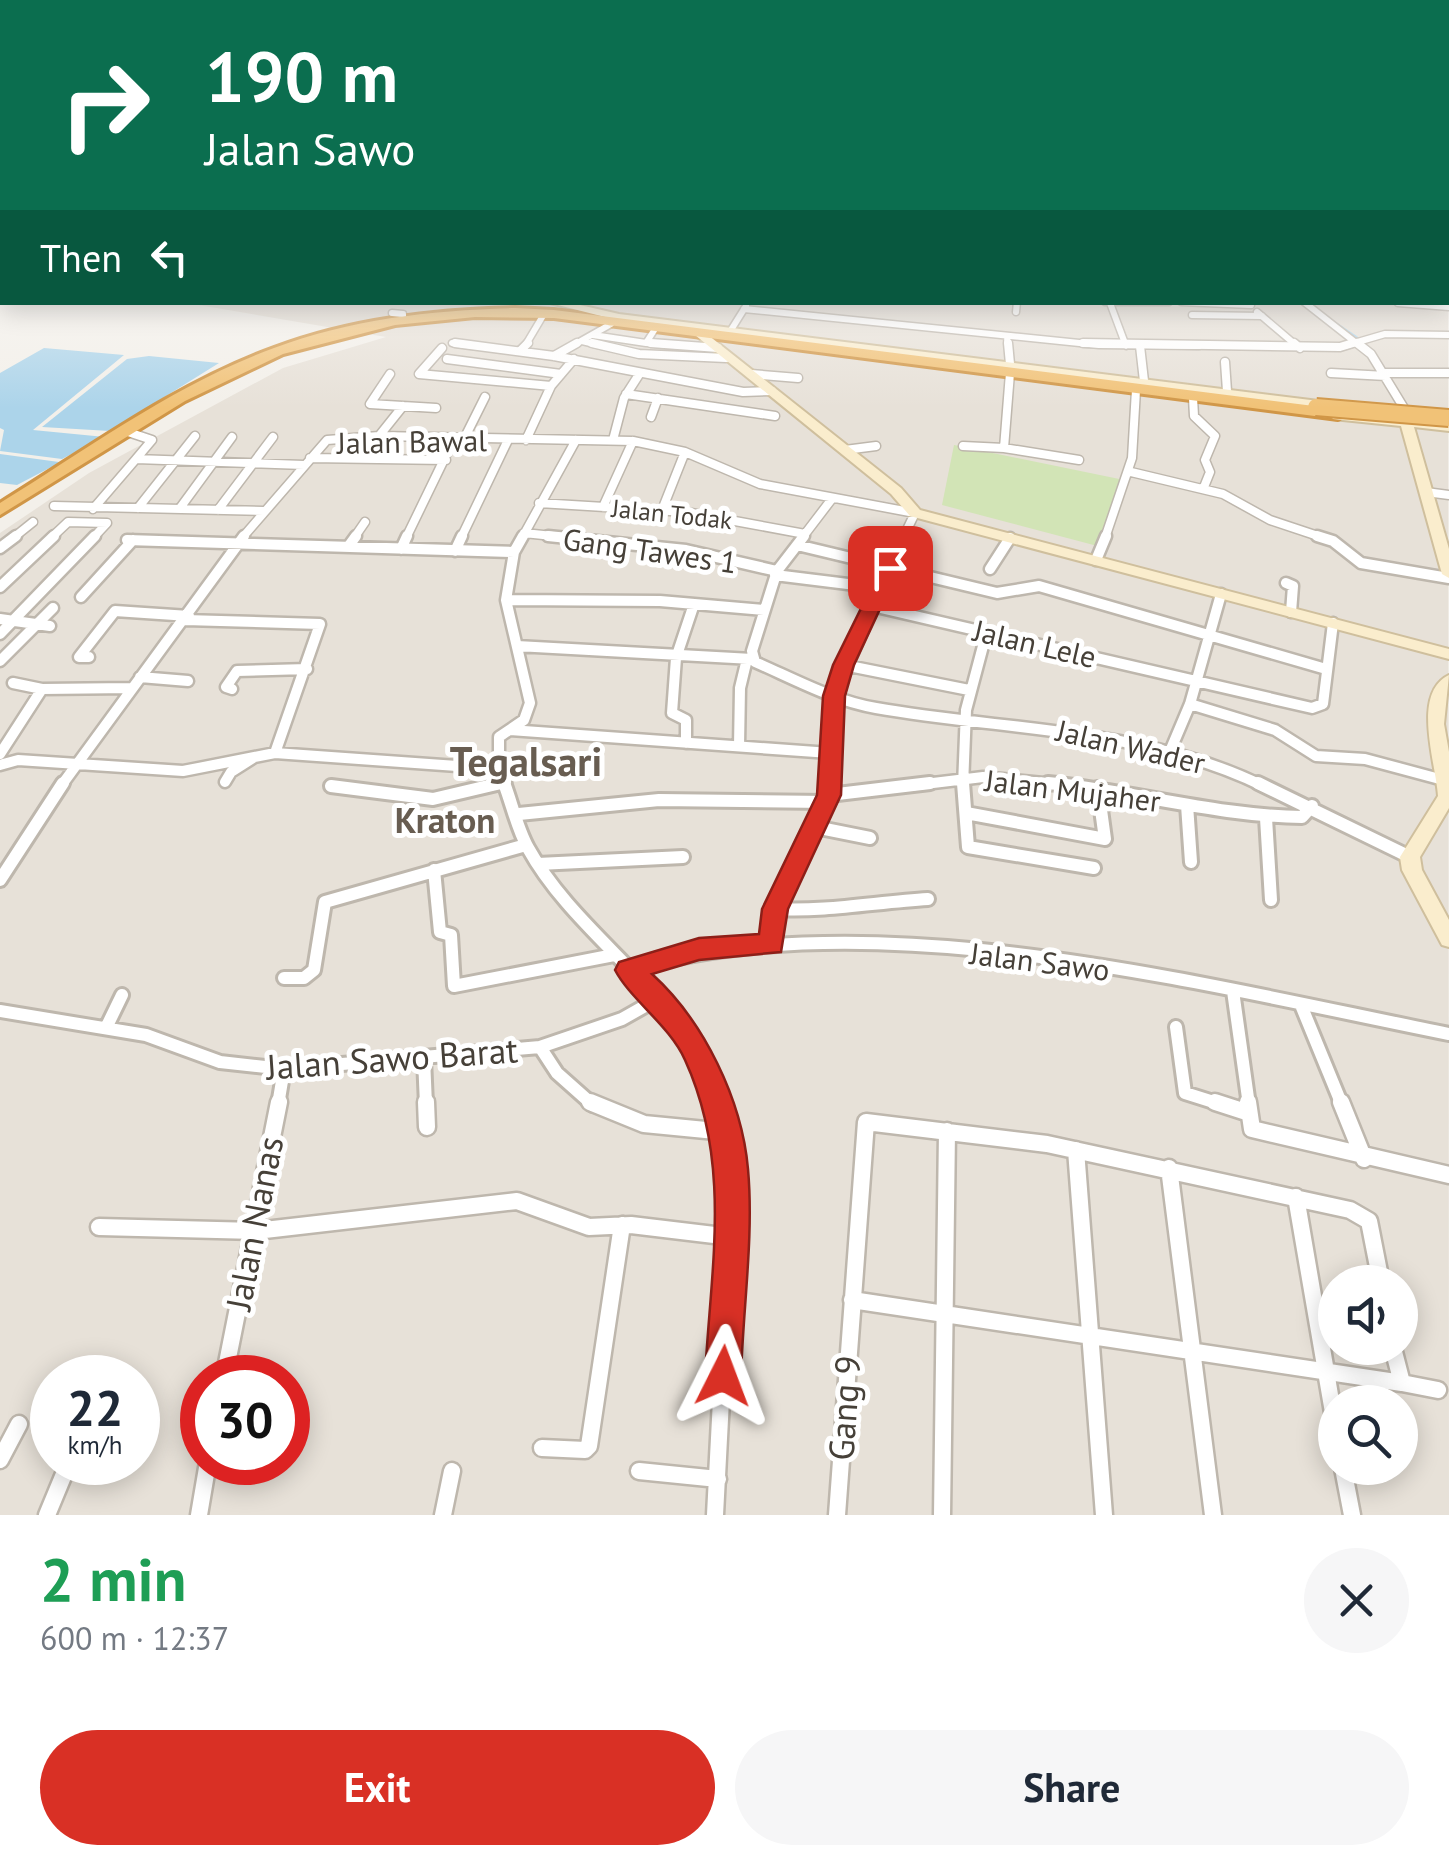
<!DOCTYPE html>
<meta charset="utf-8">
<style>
:root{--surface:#fff;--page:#f6f6f7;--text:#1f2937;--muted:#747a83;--accent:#d93025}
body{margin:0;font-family:"PT Sans",sans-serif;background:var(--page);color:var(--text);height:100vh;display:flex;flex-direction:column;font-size:38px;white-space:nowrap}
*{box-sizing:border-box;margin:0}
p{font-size:32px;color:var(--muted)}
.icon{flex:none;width:55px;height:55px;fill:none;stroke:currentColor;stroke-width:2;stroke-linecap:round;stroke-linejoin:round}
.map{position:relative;height:1515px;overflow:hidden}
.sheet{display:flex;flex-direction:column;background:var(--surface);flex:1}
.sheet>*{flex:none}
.banner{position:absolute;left:0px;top:0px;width:1450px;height:305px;box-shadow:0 5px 25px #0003;background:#0b6e4f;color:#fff;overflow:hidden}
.tools{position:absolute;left:1318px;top:1265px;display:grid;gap:20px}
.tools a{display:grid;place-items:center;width:100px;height:100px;border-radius:50%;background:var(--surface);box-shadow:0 5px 25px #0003;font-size:50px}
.speed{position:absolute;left:30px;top:1355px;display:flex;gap:20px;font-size:50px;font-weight:700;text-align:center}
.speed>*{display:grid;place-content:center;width:130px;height:130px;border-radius:50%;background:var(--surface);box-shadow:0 5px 25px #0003;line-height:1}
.speed small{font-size:25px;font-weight:400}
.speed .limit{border:15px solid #d22;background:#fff;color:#111}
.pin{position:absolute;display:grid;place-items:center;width:85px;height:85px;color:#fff;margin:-42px;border-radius:20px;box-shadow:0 5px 15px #0006}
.me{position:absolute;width:110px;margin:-55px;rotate:3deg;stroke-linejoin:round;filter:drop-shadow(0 0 8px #0008)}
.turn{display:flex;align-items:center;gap:35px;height:210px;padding:0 40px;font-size:45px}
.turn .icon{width:130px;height:130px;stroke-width:2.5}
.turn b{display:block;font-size:70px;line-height:85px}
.then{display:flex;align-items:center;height:95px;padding:0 40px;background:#0003;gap:20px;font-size:38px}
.round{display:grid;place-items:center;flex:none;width:105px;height:105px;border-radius:52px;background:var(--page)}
.summary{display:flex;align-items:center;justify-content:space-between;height:170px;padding:0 40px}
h1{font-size:60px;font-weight:700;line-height:75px;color:#1e9e55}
.button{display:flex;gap:20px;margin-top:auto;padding:20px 40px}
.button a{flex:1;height:115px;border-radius:60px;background:var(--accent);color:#fff;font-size:40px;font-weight:700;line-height:115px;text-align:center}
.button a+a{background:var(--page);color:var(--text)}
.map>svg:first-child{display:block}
.residential{fill:#e7e1d8;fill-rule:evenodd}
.green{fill:#d2e4b6}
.water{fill:#acd4ea}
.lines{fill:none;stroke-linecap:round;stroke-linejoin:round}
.stream{stroke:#acd4ea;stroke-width:2.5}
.street-far4-casing{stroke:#beb7ad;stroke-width:9}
.street-far3-casing{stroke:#beb7ad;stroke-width:11}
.street-far2-casing{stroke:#beb7ad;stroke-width:15}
.street-far1-casing{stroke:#beb7ad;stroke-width:18}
.street-casing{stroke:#beb7ad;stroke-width:21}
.secondary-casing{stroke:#cfbf9d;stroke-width:4}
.highway-casing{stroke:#d09647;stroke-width:6}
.street-far4{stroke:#fff;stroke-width:6}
.street-far3{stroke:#fff;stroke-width:8}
.street-far2{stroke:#fff;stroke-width:10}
.street-far1{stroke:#fff;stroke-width:12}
.street{stroke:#fff;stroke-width:16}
.secondary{fill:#faedcd;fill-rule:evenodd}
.highway{fill:#f1c277;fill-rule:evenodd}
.highway-bridge-casing{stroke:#d09647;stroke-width:20;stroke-linecap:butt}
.highway-bridge{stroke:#f1c277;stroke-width:16}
.route{fill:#d93025;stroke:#8d1f18;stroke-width:2.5}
.labels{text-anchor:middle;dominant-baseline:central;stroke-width:10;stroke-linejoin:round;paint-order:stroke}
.far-street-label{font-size:25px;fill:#464038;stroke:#fff}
.street-label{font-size:30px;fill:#464038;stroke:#fff}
.quarter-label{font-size:35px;font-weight:bold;fill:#685d51;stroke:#fff}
.near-street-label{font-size:35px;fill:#464038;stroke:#fff}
.district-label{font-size:40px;font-weight:bold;fill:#685d51;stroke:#fff}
</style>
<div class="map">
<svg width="1449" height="1515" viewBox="0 0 1449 1515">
<rect width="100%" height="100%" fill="#f3f0ea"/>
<path class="residential" d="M1448 269 1449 1515H0V533L89 473 283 368 386 337 187 303 1448 302ZM1335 1282H1400V1348H1335ZM52 1378H138V1462H52ZM202 1378H288V1462H202ZM1335 1402H1400V1468H1335Z"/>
<path class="green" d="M954 445 1129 481 1105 548 942 505Z"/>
<path class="water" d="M44 348 124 355 33 430 105 437 62 459 0 451 4 430 0 428V373Z
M149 356 219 363 110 431 42 427 127 359Z
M0 454 59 462V463L17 485 0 483Z"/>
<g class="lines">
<path class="stream" d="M1334 322 1359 339"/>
<defs>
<path id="street-far4" d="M1105 302H1169
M1181 302 1251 305
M1304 302 1360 346
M1110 303 1126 346
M1398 303 1449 307
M744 309 1099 345 1199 346
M1016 312 1017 302
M1257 312 1297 346
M392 313 403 314V321
M1192 315 1262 316
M655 329 646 343 687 346
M731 330 746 306
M593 335 646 343
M1007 338 1008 346
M582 341 603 346
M452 343 474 346
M525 346 544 314
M572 346 611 324
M1344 346 1385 334 1449 335"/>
<path id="street-far3" d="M455 343 554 356 743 392 772 391
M592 343 639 354 726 358
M651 343 718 348
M1008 343 1010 364
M1083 343 1340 347 1353 343
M1294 343 1300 348
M1357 343 1371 354 1407 413
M1140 346 1144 381
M442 348 419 374 551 386
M520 351 528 343
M554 356 577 343
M447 359 561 374
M1225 362 1227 391
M1010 373 1004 448 1079 460
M1331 373 1386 376
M1385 373H1449
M390 374 370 404 436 408
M751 374 798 378
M626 394 775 416
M1193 398 1194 416 1215 436 1205 460 1210 472 1204 487
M651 417 658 398
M128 432 152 440 136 459
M379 436 403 406
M464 439 485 397
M526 440 551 386 574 359
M613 440 624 398 640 373
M963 446 1004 448
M845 450 876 446
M310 458 446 460
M1131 472 1223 494 1270 520 1324 538
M1426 492 1449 495
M539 503 686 512 805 534
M54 506 263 511
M603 507 633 441
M138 508 195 436
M180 508 232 437
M93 509 136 459 304 465
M218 510 273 437
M662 510 685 452
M524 533 572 538
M13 538 33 522
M51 538 68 522 107 523 93 538
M242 538 327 440 379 436 633 441 685 452 760 484 915 513 903 538
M354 538 365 522
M406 538 454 439
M461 538 508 440
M522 538 576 440
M802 538 831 500
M1105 538 1132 458 1136 390"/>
<path id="street-far2" d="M548 536 686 550 777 571
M804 536 777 571 752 651 755 662C794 679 834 701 876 708 1005 731 1143 727 1263 786
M1317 536 1333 541 1361 563 1449 578
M127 540 514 552
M797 545 997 593 1039 586 1326 669
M348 547 356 536
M0 548 16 536
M401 549 407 536
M455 551 462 536
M1096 560 1106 536
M990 569 1010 538
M775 575 880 588
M1286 583 1293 586 1291 612
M0 587 54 536
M81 597 133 540
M506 600 660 601 764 610
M872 606 1312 708 1323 704 1333 623
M0 619 50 626
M185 620 320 624 275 753
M0 634 95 536
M517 646 752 659
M89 657H79L115 611 189 616
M0 661 53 608
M844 665 969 690
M140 677 188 681
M13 683 42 689 131 688
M232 689 226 687 237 671 307 669
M1190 704 1275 730 1316 756 1365 759 1447 781
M510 730 830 753
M686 743V720L672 713 676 658 694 604
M739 746 740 688 747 659
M0 754 42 689
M1168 756 1190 704 1221 594
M0 765 18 760 183 771 275 753 499 769
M225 782 231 772 253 758
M61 786 244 536
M490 786 506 782
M505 786 499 769V737L524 720 530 703 506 600 514 552 523 536
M829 786 834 696 904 536
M908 786 983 777 1074 786
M963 786 966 710 987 631"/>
<path id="street-far1" d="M504 783C512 804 517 828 528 848 570 924 649 974 694 1048 704 1064 709 1087 716 1105
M963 783 968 847 1094 868
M1048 783C1134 791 1216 816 1302 817L1312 806
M1258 783 1410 857
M331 786 433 799 501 783
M829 795 930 783
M1187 805 1191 862
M966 813 1105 839 1098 788
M519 814 659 800 827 802
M1266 818 1271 900
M815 827 870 838
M538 864 683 857
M434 870 440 932 451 935 454 986 614 955
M0 880 63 783
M775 909C825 912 877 902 928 899
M772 944 775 909 829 795 830 783
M629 970C872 898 1203 985 1449 1034
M284 978H304L314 970 325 902 526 845
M1233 991 1249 1105
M1301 1005 1342 1105
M0 1011 146 1035 220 1062 284 1069 540 1047 622 1019 645 1006 651 990
M1176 1027 1185 1093 1223 1105
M106 1028 122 995
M540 1047 557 1073 593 1105
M424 1058 426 1105
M278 1105 284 1069"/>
<path id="street" d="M426 1102 427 1127
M590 1102 644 1124 726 1132
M1215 1102 1249 1113
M1248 1102 1252 1129 1449 1175
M1341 1102 1364 1159
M1076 1150 1104 1515
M1169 1168 1213 1515
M1296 1197 1335 1424
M99 1227 256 1231 517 1201 589 1227 631 1225 731 1237
M852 1300 1402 1383
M1393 1348 1402 1383 1438 1390
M224 1378 279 1102
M542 1448 585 1450 589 1446 622 1225
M0 1460 19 1424
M1343 1468 1352 1515
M639 1471 718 1479
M47 1515 69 1462
M199 1515 208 1462
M443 1515 452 1471
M715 1515 733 1170 715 1102
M837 1515 866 1122 1047 1144 1350 1210 1369 1221 1381 1282
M942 1515 947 1131"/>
<path id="secondary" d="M0 236 2 237V243L0 242Z
M546 302H567L619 314 1335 403V407L1331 409 703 331 901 488 920 510 1449 649V659L910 516 891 494 695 335 694 333 698 330 618 320 611 327 606 324 609 318Z
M1337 412 1449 423V431L1414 427 1449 549V578L1442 574 1401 426 1333 419 1331 416Z
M1449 675 1444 724 1449 752V808L1420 857 1422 870 1449 920V947L1442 945 1402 870 1400 857 1438 796C1436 763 1411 693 1449 675Z"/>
<path id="highway" d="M515 308 554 310 1338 409 1346 414 1338 419 554 318 475 317 395 325 283 354 185 401 0 515V503C89 448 175 384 274 348 351 319 433 310 515 308Z"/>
</defs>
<use href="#street-far4" class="street-far4-casing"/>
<use href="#street-far3" class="street-far3-casing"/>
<use href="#street-far2" class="street-far2-casing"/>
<use href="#street-far1" class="street-far1-casing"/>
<use href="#street" class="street-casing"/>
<use href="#secondary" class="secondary-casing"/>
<use href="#highway" class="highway-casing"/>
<use href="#street-far4" class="street-far4"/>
<use href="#street-far3" class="street-far3"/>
<use href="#street-far2" class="street-far2"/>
<use href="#street-far1" class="street-far1"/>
<use href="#street" class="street"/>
<use href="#secondary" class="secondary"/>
<use href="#highway" class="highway"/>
<defs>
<path id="highway-bridge" d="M1316 407 1449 418"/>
</defs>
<use href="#highway-bridge" class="highway-bridge-casing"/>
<use href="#highway-bridge" class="highway-bridge"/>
</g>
<linearGradient id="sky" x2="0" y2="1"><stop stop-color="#90c1e9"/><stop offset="0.48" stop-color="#faf8f6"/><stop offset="1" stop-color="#faf8f6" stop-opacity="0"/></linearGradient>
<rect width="1449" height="408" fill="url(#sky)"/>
<path class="route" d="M883 564 899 568 854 665 845 696 841 795 788 909 781 952 699 960 652 974C704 1021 742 1100 748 1169 754 1236 743 1308 741 1376L736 1388 723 1393 711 1388 705 1376C711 1266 732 1163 685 1060 670 1026 630 999 615 970L619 962 699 938 759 934 762 909 817 795 823 696 833 665Z"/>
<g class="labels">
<g class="far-street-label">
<text transform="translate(672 514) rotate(6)">Jalan Todak</text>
</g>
<g class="street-label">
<text transform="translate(412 441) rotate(-1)">Jalan Bawal</text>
<text transform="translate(650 550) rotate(8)">Gang Tawes 1</text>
<text transform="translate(1035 643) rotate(13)">Jalan Lele</text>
<text transform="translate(1131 746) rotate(13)">Jalan Wader</text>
<text transform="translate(1073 790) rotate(7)">Jalan Mujaher</text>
<text transform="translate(1040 961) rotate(7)">Jalan Sawo</text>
</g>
<g class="quarter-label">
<text x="445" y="820">Kraton</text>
</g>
<g class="near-street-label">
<text transform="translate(392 1058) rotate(-4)">Jalan Sawo Barat</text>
<text transform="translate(254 1223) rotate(-79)">Jalan Nanas</text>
<text transform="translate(844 1408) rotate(-86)">Gang 9</text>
</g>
<g class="district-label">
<text x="526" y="761">Tegalsari</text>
</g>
</g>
</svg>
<div class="tools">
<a><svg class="icon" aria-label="sound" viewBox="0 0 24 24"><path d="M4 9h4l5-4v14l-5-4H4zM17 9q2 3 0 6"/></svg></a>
<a><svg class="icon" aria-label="search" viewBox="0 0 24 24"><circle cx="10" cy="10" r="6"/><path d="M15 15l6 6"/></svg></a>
</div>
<div class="speed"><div>22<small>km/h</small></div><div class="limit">30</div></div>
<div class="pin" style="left:890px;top:568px;background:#d93025"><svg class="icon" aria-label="arrive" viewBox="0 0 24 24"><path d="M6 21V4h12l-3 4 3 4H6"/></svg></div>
<svg class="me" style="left:723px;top:1376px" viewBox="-20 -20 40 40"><path d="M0-17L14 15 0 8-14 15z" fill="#d93025" stroke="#fff" stroke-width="4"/></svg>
<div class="banner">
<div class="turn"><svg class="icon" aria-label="right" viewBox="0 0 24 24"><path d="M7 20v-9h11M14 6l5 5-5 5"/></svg><div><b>190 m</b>Jalan Sawo</div></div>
<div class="then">Then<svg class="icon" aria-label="left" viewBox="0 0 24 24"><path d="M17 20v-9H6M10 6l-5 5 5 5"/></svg></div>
</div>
</div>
<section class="sheet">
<div class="summary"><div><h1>2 min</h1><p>600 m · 12:37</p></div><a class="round"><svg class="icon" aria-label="close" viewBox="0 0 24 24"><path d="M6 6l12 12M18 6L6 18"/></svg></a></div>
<div class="button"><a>Exit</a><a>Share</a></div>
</section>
